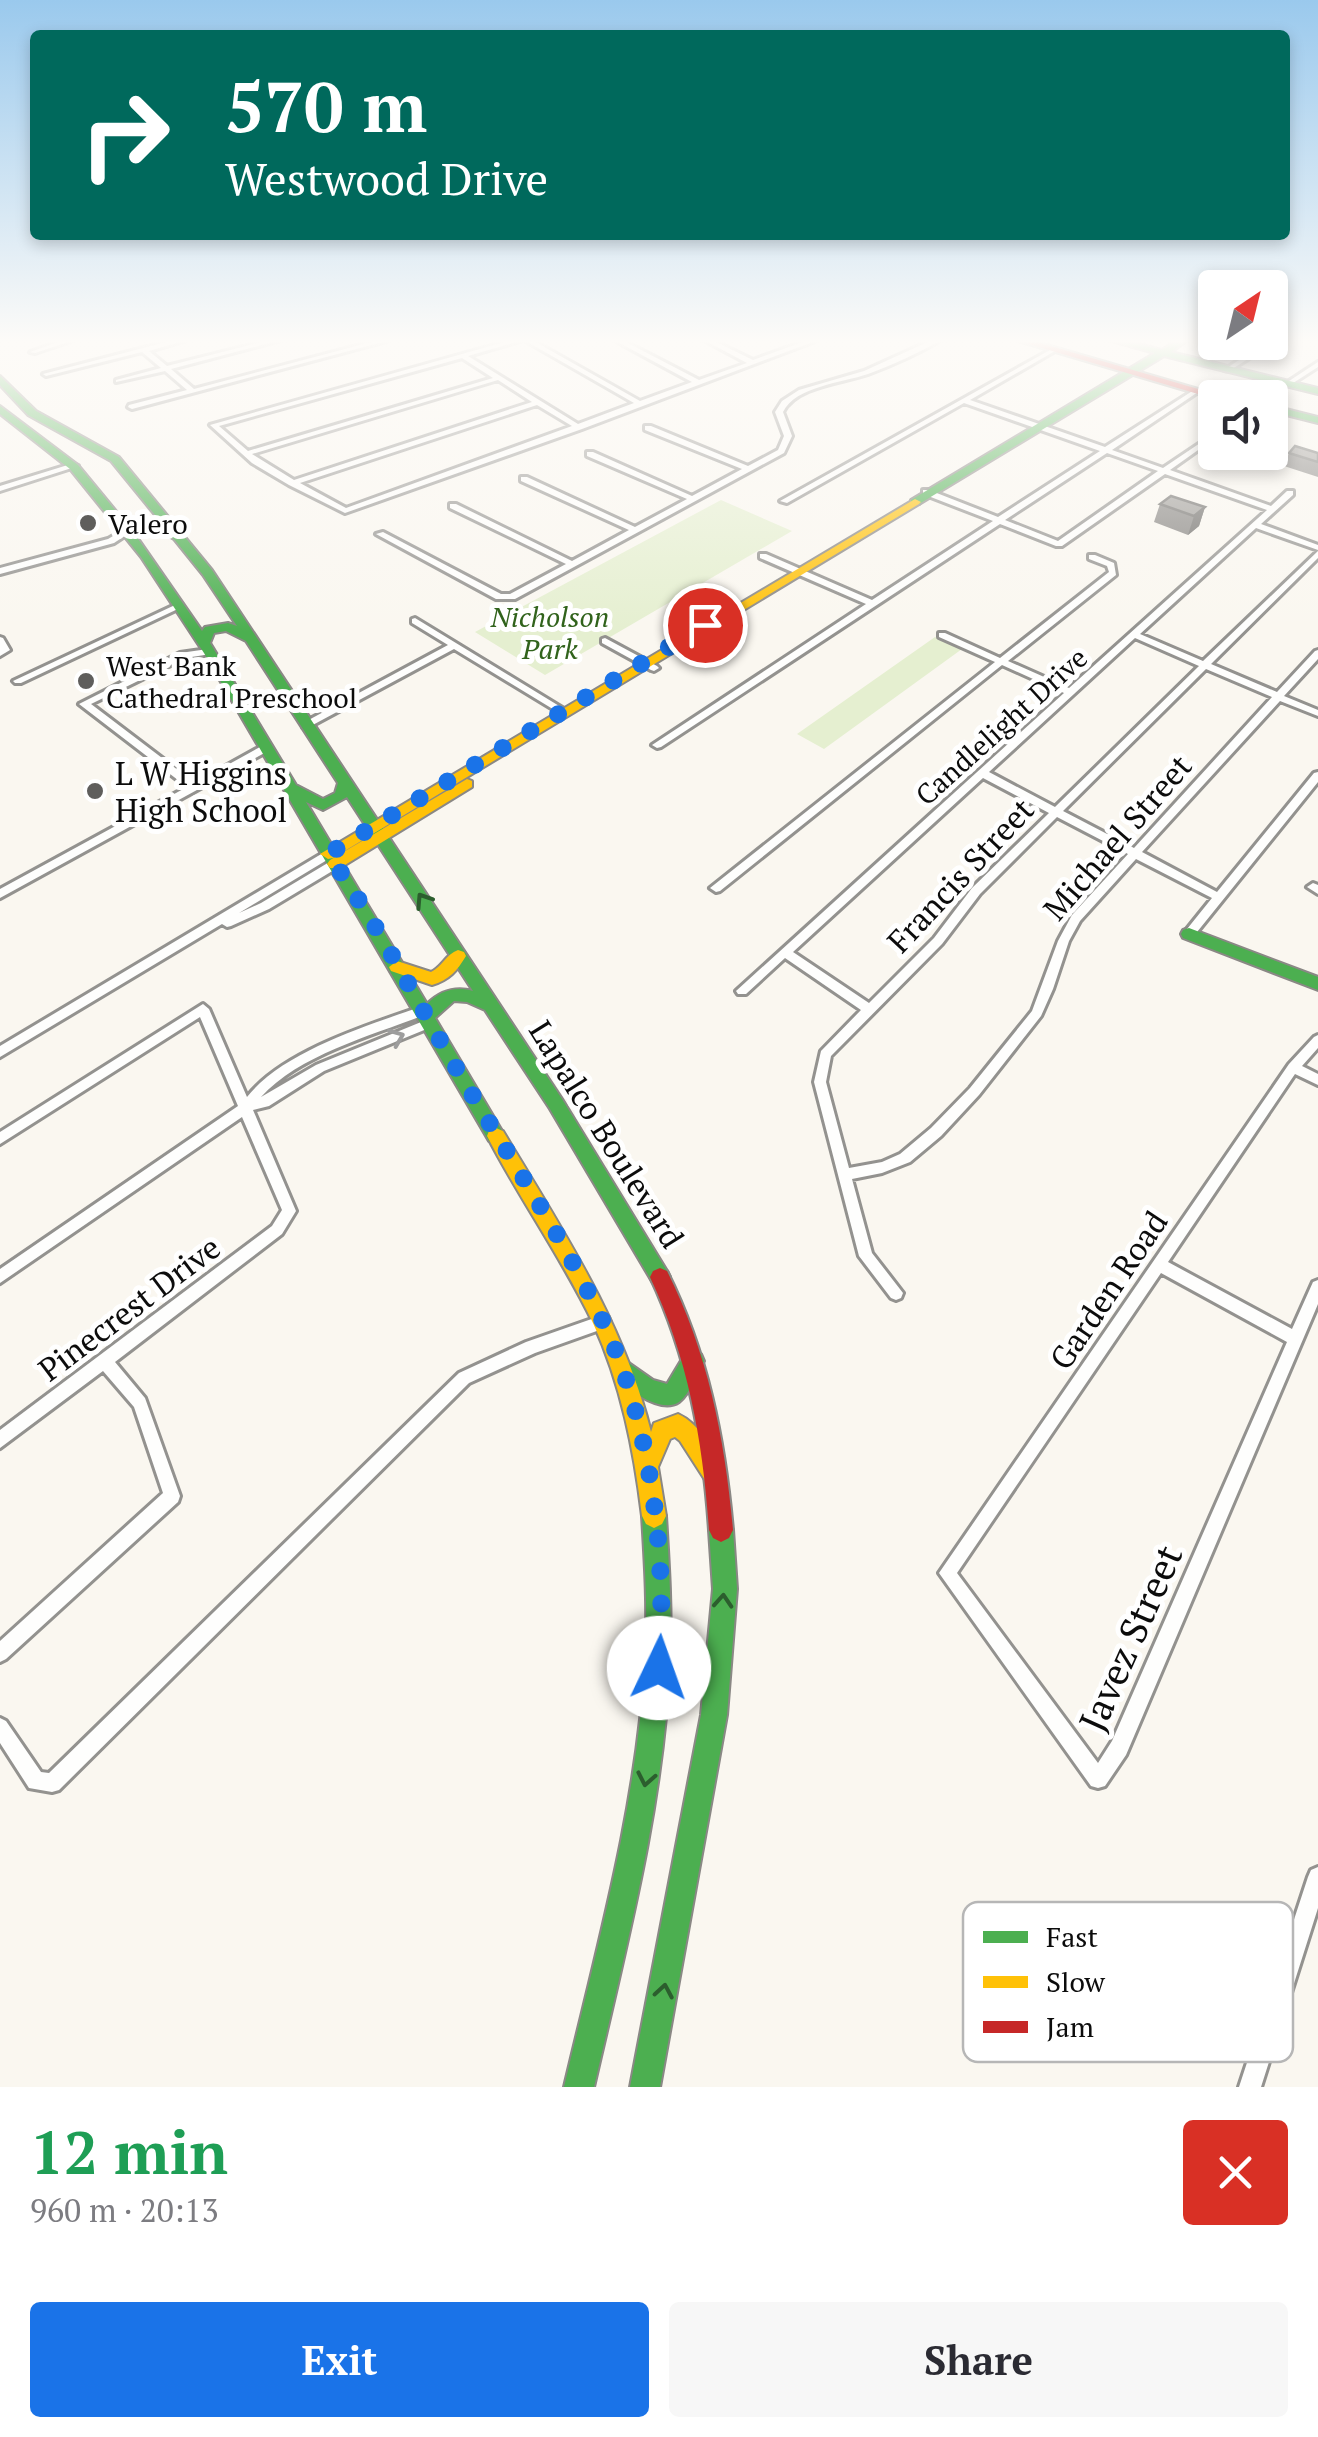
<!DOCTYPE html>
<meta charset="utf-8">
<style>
:root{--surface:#fff;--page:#f7f7f7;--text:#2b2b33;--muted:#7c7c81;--accent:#1a73e8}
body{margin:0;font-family:"PT Serif",serif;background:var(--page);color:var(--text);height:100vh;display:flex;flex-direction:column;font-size:38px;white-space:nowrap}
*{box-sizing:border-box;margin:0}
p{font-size:32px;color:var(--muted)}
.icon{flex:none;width:55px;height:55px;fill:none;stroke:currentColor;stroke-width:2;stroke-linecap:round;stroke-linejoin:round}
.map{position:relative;height:2087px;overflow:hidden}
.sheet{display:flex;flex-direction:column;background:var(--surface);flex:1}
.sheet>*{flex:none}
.guide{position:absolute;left:30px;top:30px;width:1260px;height:210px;border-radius:10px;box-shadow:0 5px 15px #0003;background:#00695c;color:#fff;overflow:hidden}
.needle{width:65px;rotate:35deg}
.buttons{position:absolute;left:1198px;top:270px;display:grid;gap:20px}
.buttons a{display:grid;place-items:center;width:90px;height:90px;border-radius:10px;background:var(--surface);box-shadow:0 5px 15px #0003;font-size:50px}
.pin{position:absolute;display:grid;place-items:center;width:85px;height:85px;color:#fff;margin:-42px;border:5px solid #fff;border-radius:50%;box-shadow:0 2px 10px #0007}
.me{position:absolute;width:110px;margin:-55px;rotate:3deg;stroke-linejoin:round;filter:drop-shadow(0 0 8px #0008)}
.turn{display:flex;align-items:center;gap:35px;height:210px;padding:0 30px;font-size:45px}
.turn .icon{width:130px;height:130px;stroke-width:2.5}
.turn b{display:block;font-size:70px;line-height:85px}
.round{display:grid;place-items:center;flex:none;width:105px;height:105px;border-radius:10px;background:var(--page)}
.overview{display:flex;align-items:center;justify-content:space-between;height:170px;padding:0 30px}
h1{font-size:60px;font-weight:700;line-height:75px;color:#1e9e55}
.action{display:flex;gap:20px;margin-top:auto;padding:20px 30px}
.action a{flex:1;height:115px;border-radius:10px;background:var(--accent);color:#fff;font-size:40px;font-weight:700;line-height:115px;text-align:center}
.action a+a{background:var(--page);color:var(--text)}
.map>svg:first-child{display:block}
.green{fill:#e5efd0}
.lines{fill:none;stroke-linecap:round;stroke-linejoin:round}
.street-casing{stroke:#93928f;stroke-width:6}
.fast-casing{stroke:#8a8885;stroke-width:4}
.slow-casing{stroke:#8a8885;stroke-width:4}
.jam-casing{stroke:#8a8885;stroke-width:4}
.street{fill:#fefefd;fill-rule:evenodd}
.fast{fill:#4caf50;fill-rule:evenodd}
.slow{fill:#ffc107;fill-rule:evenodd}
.jam{fill:#c62828;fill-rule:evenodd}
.wall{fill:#868481}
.shaded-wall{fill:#6d6c69}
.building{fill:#9c9a96;stroke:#6d6c69;stroke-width:2.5}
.oneway{stroke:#2c5e2e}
.oneway2{stroke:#9d9d9d}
.route{stroke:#1a73e8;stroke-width:18;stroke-dasharray:0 32.4}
.poi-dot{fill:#5f5e5c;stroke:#fff;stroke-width:4}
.labels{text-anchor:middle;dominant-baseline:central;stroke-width:10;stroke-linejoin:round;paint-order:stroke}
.far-poi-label{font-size:28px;fill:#0c0c0c;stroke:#fff;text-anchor:start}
.far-park-label{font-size:28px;font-style:italic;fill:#31631c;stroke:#fff}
.far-street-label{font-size:28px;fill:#0c0c0c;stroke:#fff}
.poi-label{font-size:32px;fill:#0c0c0c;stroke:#fff;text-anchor:start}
.street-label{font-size:32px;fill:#0c0c0c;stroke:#fff}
.near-street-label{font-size:38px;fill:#0c0c0c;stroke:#fff}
.key{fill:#fff;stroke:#b6b6b6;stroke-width:2.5}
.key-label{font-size:28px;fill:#0c0c0c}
</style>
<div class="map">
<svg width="1318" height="2087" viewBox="0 0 1318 2087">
<rect width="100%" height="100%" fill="#faf7f0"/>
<path class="green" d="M721 500 792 531 545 675 475 632Z
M935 637 962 649 824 749 797 734Z"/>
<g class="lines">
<defs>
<path id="street" d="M64 340H74L35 353 30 352Z
M174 340H186L149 351 167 366 270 340H281L171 369 194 389 379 340H390L132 409 128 407 129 405 187 390 165 371 116 382V380L161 368 142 352 46 376 43 374Z
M512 340H523L468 356 578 424 634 403 524 340H532L640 401 692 382 614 340H622L699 380 747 363 704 340H712L753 360 808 340H818L582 429 345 513 289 485 252 463 210 425ZM462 358 493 378 248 451 219 426ZM498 380 532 402 294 480 252 454ZM537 405 572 426 346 508 300 483Z
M932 340H941C919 353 892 365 868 374 842 383 796 386 783 412L792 436 784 453 515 599H496L376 534 383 532 501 594H510L566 564 450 508V504H456L572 561 629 530 521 481V477H527L635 527 687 499 587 456V452H593L692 496 742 469 645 430V426H651L748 466 778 450 784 436 775 412 782 401 799 390 864 371Z
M1270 340H1278L1229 371 1224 370 1266 342H1270Z
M1050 350 1055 351 970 400 1105 447 1194 390H1198V392L1112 450 1163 468 1215 433V438L1170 470 1271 506 1287 491H1293V495L1261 524 1318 545V550L1256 528 1140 634 1203 661 1318 551V558L1211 664 1277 692 1315 651 1318 650V659L1284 696 1318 710V716L1280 701 1142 852 1217 892 1314 773 1318 772V782L1193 937 1189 938 1183 934 1212 898 1136 859 1080 921 1069 941 1053 989 1041 1016 979 1095 941 1136 910 1162 882 1173 852 1179 872 1253 903 1293 901 1298 896 1300 891 1298 859 1256 814 1082 821 1051 861 1010 785 958 746 994H738L736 991 1064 693 1002 665 720 891 716 892 710 888 995 662 939 637V633H945L1000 658 1109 572 1107 566 1089 559V555H1095L1114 563 1116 575 1008 661 1069 688 1267 510 1165 474 1062 546H1056L1000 524 661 747 657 748 652 745 866 604 760 558V554H766L872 600 993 521 923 494V490H929L998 517 1100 451 964 403 787 503 780 501ZM1107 453 1158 471 1058 541 1005 520ZM1135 638 1199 666 1055 807 989 772ZM1206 669 1272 697 1134 848 1063 811ZM983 778 1049 813 972 888 934 938 869 1003 793 952ZM1057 817 1128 854 1072 915 1058 941 1032 1011 970 1088 931 1128 900 1154 882 1162 849 1168 826 1082 831 1056 942 944 980 894Z
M1318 362V367L1290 385H1286V383Z
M71 464 78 466 0 491V486Z
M125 529 132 531 114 543 0 574V568L108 539Z
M175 605 182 607 21 683H15L13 681Z
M415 618 569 712 567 714H561L454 649 309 727H303V723L448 645 412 623V619Z
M0 637 3 638 10 650 0 656Z
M605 638 657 666 659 668 654 671 651 670 602 643V639Z
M208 649 211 650V654L185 658 91 704 195 783 260 747H268V751L0 898V889L187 787 79 704 180 653Z
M328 850 333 854 332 857 239 913 261 903 331 861H339L340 864 339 867 269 909 231 926 227 927 222 924 0 1057V1046Z
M1313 883 1318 885V894L1307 887Z
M203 1004 209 1009 247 1097C283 1051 369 1025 423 1006L429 1011 427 1014C374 1035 300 1054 261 1097L316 1065 426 1020 430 1018 436 1023 434 1026 324 1071 269 1106 253 1110 296 1211 282 1234 115 1362 145 1398 180 1496 178 1502 6 1659 0 1662V1641L163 1493 134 1407 103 1371 0 1448V1430L272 1226 282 1210 242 1117 0 1283V1269L238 1106 200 1017 0 1144V1132Z
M1318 1035V1048L1302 1066 1318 1074V1085L1295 1074 1168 1262 1292 1329 1313 1282 1318 1280V1304L1126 1755 1105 1786 1098 1788 1091 1786 939 1573 1289 1064 1314 1037ZM1161 1273 1287 1342 1112 1741 1098 1763 957 1573Z
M603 1315 608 1317 610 1322 608 1327 535 1353 469 1383 59 1790 52 1792 29 1788 0 1743V1718L6 1721 41 1772 49 1773 459 1373 526 1342Z
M1318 1867V1908L1261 2087H1239L1308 1877 1311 1870Z"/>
<path id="fast" d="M1108 340H1124L1162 350 1177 340H1188L1171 352 1318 388V394L1164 356 919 504H911V500L1155 353Z
M0 376 36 411 119 457 212 570 562 1099 667 1271 670 1277 667 1283 660 1286 653 1283 550 1109 485 1010 467 1002 454 1001 435 1018 505 1136 503 1141 496 1144 489 1141 204 653 141 557 70 469 0 414V406L78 465 129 527 155 520 160 521 111 461 28 415 0 385ZM154 527 174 539 203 575 237 626 228 623 205 627 202 631 134 533ZM226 631 246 641 338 783 335 793 323 799 296 785 210 643 214 633ZM347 797 473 991C454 986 440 991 427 1004L306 802 323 810Z
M1270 405 1318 417V423L1270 411Z
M1189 928 1318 977V990L1183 938 1181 934 1183 930Z
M693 1351 701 1354 704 1361C699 1372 689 1395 679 1402 660 1415 620 1386 612 1369L615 1362 623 1359 653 1380 667 1384 685 1354Z
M654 1504 662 1508 666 1516C669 1564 672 1612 670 1660 664 1805 626 1947 594 2087H564C597 1947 637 1805 645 1661 648 1612 645 1564 642 1516L646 1508Z
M721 1518 729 1522 733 1530 737 1589 727 1715 660 2087H630L701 1715 713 1589 709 1530 713 1522Z"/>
<path id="slow" d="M915 499 921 502 919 504 333 858 328 859 320 854Z
M467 779 472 781V787L340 868H330L327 864 330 860Z
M458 950 464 952 466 956C457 971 449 980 432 985L391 971 389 967 397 961 431 972C442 967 446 954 458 950Z
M496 1128 503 1131C561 1228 623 1320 651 1432L654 1423 678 1414C700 1424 717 1453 726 1475L723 1483 715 1486 707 1483 680 1441 675 1437 670 1439 658 1467 666 1516 662 1524 654 1528 646 1524 642 1516C634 1450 621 1384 593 1323 562 1258 520 1200 487 1136L489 1131Z"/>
<path id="jam" d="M1015 340H1030L1229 398 1215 399Z
M660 1268 667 1271C708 1353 725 1439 733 1530L729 1538 721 1542 713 1538 709 1530C703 1441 688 1358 650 1277L653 1271Z"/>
</defs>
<use href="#street" class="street-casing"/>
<use href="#fast" class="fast-casing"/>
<use href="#slow" class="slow-casing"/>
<use href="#jam" class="jam-casing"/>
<use href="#street" class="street"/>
<use href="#fast" class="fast"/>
<use href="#slow" class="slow"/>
<use href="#jam" class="jam"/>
</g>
<path class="wall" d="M1289 453H1318V477L1284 466Z
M1160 504 1205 507 1199 526 1188 535 1154 522Z"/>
<path class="shaded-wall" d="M1205 507 1199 526 1188 535 1194 516Z"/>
<path class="building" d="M1295 446 1318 453V462L1289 453Z
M1171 496 1205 507 1194 516 1160 504Z"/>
<defs><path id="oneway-chevron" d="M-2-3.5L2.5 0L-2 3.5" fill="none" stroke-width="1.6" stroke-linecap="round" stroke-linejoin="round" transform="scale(2.5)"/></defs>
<g class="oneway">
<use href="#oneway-chevron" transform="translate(423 900) rotate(-123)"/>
<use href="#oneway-chevron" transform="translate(723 1601) rotate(-86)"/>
<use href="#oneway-chevron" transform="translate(646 1779) rotate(101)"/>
<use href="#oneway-chevron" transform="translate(664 1991) rotate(-80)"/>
</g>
<use class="oneway2" href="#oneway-chevron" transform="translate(397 1037) rotate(-22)"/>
<linearGradient id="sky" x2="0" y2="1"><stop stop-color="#9ac9ed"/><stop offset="0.54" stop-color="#fdfbf8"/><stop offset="1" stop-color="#fdfbf8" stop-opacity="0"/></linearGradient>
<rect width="1318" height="632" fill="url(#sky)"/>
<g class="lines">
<path class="route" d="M659 1668C668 1561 651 1425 605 1326 565 1240 510 1158 461 1076 417 1002 378 924 328 854L705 625"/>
</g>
<g class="poi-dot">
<circle cx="88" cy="523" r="10"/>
<circle cx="86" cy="681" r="10"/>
<circle cx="95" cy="791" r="10"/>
</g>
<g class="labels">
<g class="far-poi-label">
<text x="108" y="523">Valero</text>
<text x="106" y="665">West Bank<tspan x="106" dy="32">Cathedral Preschool</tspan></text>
</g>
<g class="far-park-label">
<text x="550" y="616">Nicholson<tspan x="550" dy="32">Park</tspan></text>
</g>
<g class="far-street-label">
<text transform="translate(1001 726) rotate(-42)">Candlelight Drive</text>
</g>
<g class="poi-label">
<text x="115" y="773">L W Higgins<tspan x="115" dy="37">High School</tspan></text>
</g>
<g class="street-label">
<text transform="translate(1117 837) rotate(-49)">Michael Street</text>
<text transform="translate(960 875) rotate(-47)">Francis Street</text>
<text transform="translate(607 1134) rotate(58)">Lapalco Boulevard</text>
<text transform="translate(1108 1290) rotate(-56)">Garden Road</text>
<text transform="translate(129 1308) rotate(-37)">Pinecrest Drive</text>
</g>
<g class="near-street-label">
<text transform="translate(1130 1638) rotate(-66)">Javez Street</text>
</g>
</g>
<rect x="963" y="1902" width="330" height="160" rx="15" class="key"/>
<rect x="983" y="1931" width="45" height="12" fill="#4caf50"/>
<rect x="983" y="1976" width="45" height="12" fill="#ffc107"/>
<rect x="983" y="2021" width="45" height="12" fill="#c62828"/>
<g class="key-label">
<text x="1046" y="1947">Fast</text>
<text x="1046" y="1992">Slow</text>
<text x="1046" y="2037">Jam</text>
</g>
</svg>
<div class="buttons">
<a><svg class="needle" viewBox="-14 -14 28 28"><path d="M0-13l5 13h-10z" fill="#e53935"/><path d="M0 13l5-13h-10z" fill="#7c7c81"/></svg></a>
<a><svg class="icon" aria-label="sound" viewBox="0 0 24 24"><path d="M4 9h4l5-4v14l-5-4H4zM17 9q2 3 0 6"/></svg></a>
</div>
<div class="pin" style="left:705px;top:625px;background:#d93025"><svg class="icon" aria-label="arrive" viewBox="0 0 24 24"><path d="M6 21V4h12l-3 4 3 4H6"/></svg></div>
<svg class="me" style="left:659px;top:1668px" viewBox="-20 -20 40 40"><circle r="19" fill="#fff"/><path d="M0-13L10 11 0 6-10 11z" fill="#1a73e8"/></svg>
<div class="guide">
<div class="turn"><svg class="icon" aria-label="right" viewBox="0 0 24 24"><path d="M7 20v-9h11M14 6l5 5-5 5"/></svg><div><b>570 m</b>Westwood Drive</div></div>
</div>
</div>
<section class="sheet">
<div class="overview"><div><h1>12 min</h1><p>960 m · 20:13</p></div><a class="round" style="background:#d93025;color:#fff"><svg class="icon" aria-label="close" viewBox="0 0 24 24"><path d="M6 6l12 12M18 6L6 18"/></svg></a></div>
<div class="action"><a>Exit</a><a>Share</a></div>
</section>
